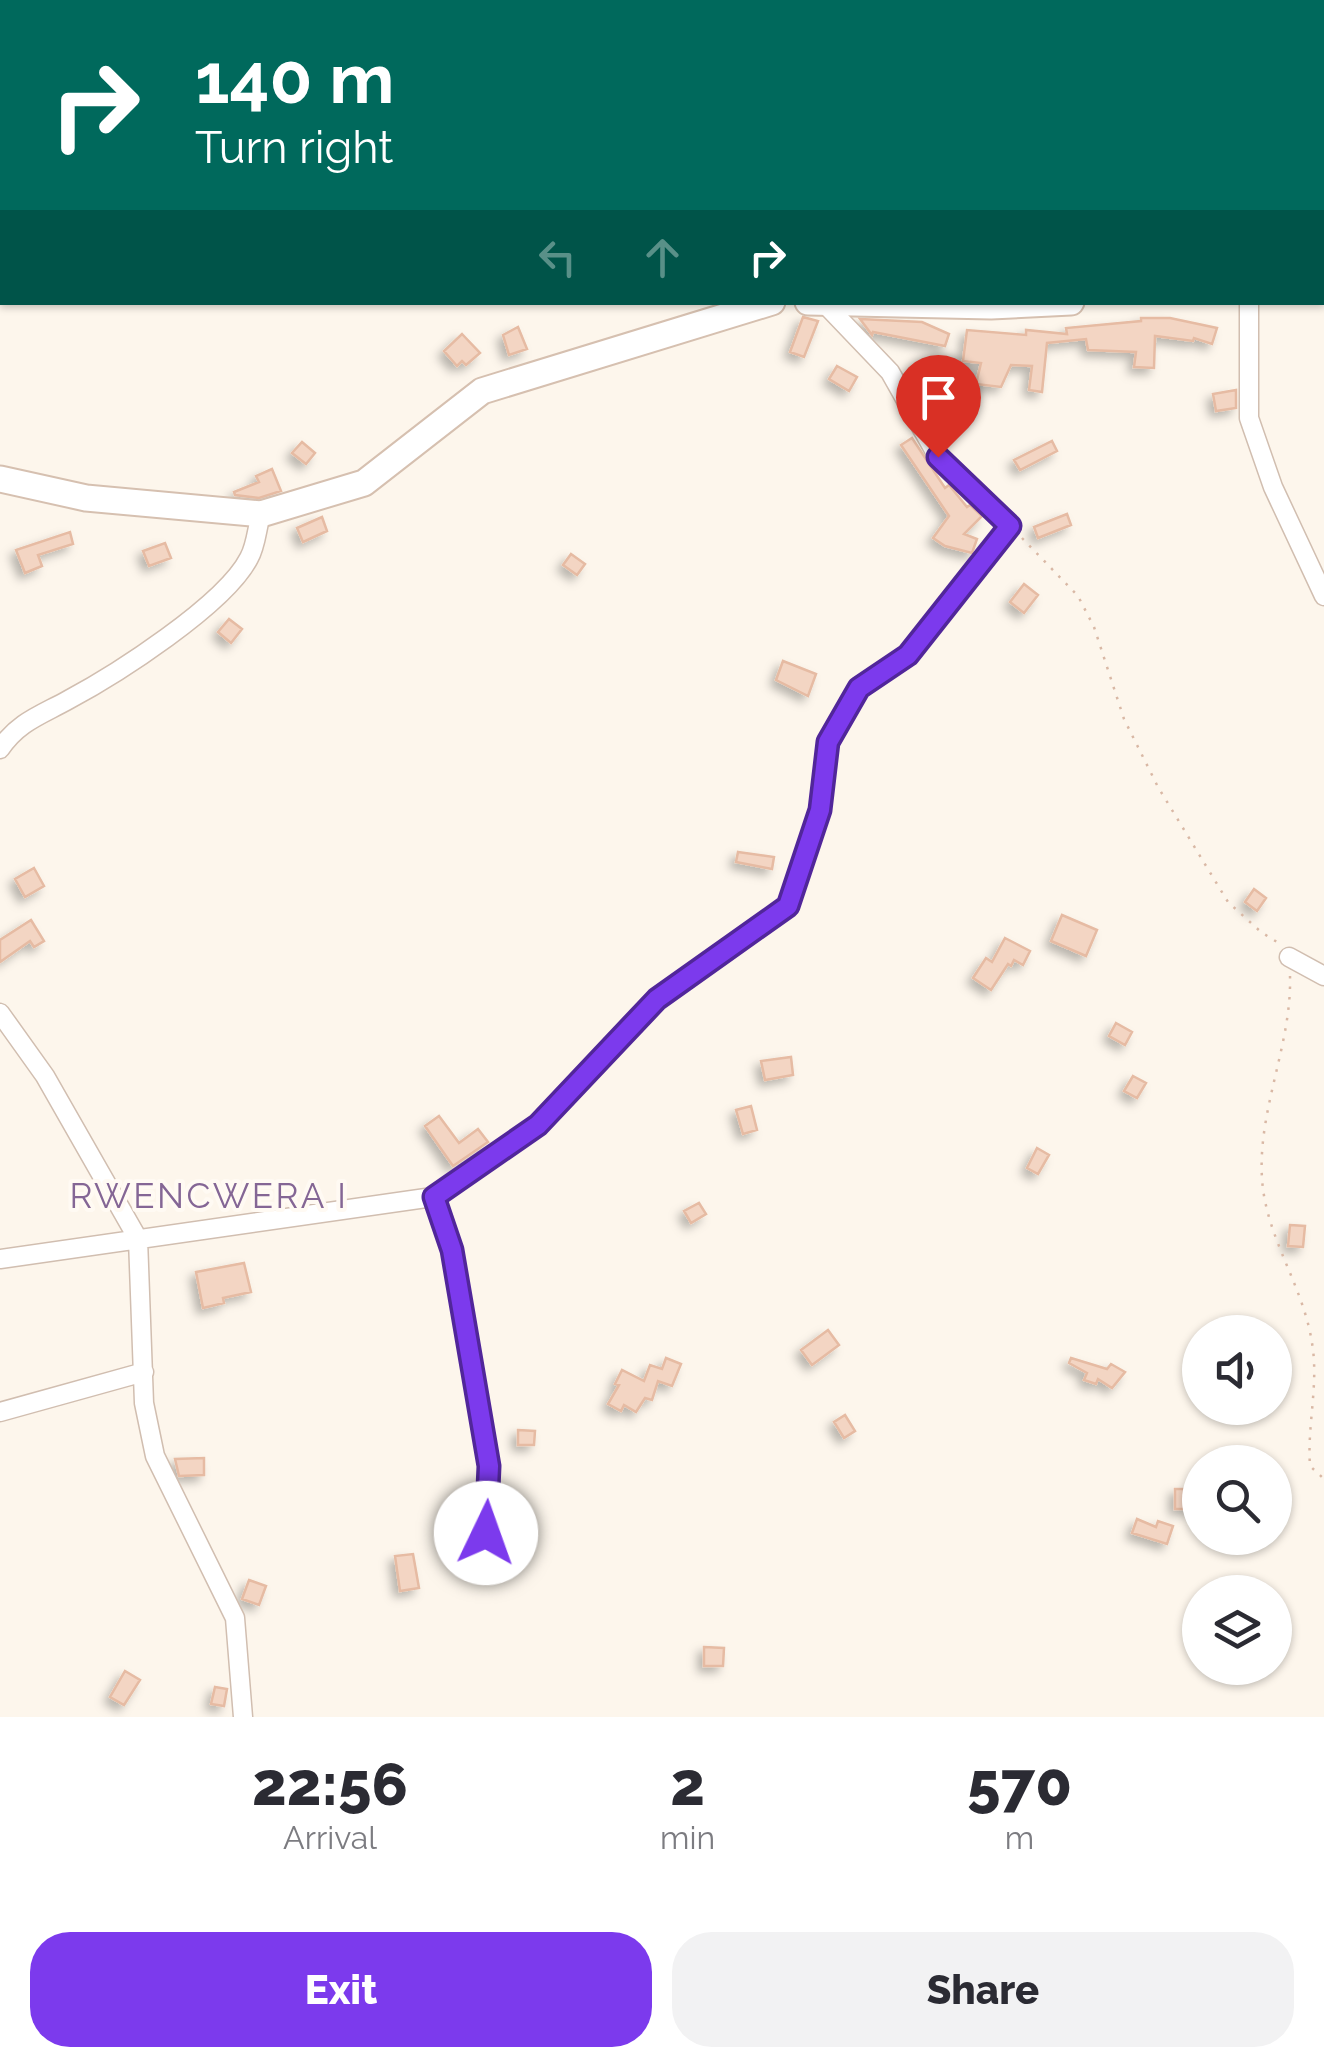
<!DOCTYPE html>
<style>
:root{--surface:#fff;--page:#f2f2f3;--text:#2b2b33;--muted:#7c7c81;--accent:#7c3aed}
body{margin:0;font-family:Raleway,sans-serif;background:var(--page);color:var(--text);height:100vh;display:flex;flex-direction:column;font-size:38px;white-space:nowrap}
*{box-sizing:border-box;margin:0}
p{font-size:32px;color:var(--muted)}
.icon{flex:none;width:55px;height:55px;fill:none;stroke:currentColor;stroke-width:2;stroke-linecap:round;stroke-linejoin:round}
.map{position:relative;height:1717px;overflow:hidden}
.panel{display:flex;flex-direction:column;background:var(--surface);flex:1}
.panel>*{flex:none}
.hud{position:absolute;left:0px;top:0px;width:1325px;height:305px;box-shadow:0 2px 8px #0004;background:#00695c;color:#fff;overflow:hidden}
.tools{position:absolute;left:1182px;top:1315px;display:grid;gap:20px}
.tools a{display:grid;place-items:center;width:110px;height:110px;border-radius:50%;background:var(--surface);box-shadow:0 2px 8px #0004;font-size:50px}
.pin{position:absolute;display:grid;place-items:center;width:85px;height:85px;color:#fff;margin:-102px -42px;border-radius:50% 50% 50% 0;rotate:-45deg;box-shadow:0 0 10px #0007}
.pin .icon{rotate:45deg}
.me{position:absolute;width:110px;margin:-55px;rotate:3deg;stroke-linejoin:round;filter:drop-shadow(0 0 8px #0008)}
.turn{display:flex;align-items:center;gap:35px;height:210px;padding:0 30px;font-size:45px}
.turn .icon{width:130px;height:130px;stroke-width:2.5}
.turn b{display:block;font-size:70px;line-height:85px}
.lanes{display:flex;align-items:center;height:95px;padding:0 30px;background:#0003;justify-content:center;gap:50px;direction:ltr}
.lanes .off{opacity:.35}
.eta{display:flex;justify-content:space-evenly;align-items:center;height:170px;text-align:center}
.eta b{font-size:60px;font-weight:800;line-height:70px}
.primary-button{display:flex;gap:20px;margin-top:auto;padding:20px 30px}
.primary-button a{flex:1;height:115px;border-radius:40px;background:var(--accent);color:#fff;font-size:40px;font-weight:800;line-height:115px;text-align:center}
.primary-button a+a{background:var(--page);color:var(--text)}
.map>svg:first-child{display:block}
.building{fill:#f3d5c3;stroke:#e6bba3;stroke-width:2.5;filter:url(#shadow)}
.lines{fill:none;stroke-linecap:round;stroke-linejoin:round}
.street-casing{stroke:#d1beb0;stroke-width:21}
.secondary-casing{stroke:#d6c0b0;stroke-width:29}
.path{stroke:#d9b8a5;stroke-width:2.5;stroke-dasharray:2.5 8;stroke-linecap:butt}
.street{stroke:#fff;stroke-width:18}
.secondary{stroke:#fff;stroke-width:25}
.route-casing{stroke:#51269a;stroke-width:25}
.route{stroke:#7c3aed;stroke-width:18}
.labels{text-anchor:middle;dominant-baseline:central;stroke-width:8;stroke-linejoin:round;paint-order:stroke}
.quarter-label{font-size:35px;letter-spacing:2.5px;fill:#846695;stroke:#fffaf3}
</style>
<div class="map">
<svg width="1324" height="1717" viewBox="0 0 1324 1717">
<defs>
<filter id="shadow"><feDropShadow dx="-5.5" dy="5.5" stdDeviation="5" flood-color="#0004"/></filter>
</defs>
<rect width="100%" height="100%" fill="#fdf6ec"/>
<path class="building" d="M803 317 818 321 804 357 790 352Z
M1141 318H1170L1217 328 1212 344 1194 338 1193 341 1155 336 1154 368 1134 367 1136 352 1088 350 1086 339 1047 343 1042 392 1029 390 1032 366 1011 365 1001 387 976 384 981 363 963 361 967 330 1026 335V330L1067 334 1066 328 1141 321Z
M860 319 922 322 949 334 945 346 873 332 872 335Z
M518 327 527 349 509 355 503 335Z
M462 334 480 353 466 365 462 361 457 366 444 351Z
M837 366 857 377 849 391 829 379Z
M934 370 948 376 934 409 920 399Z
M1236 390V408L1216 411 1213 394Z
M912 438 945 488 949 485 967 507 970 505 982 516 964 534 977 539 972 553 945 546 933 538 949 516 901 445Z
M1052 441 1057 451 1020 470 1014 460Z
M302 442 315 453 306 464 292 453Z
M272 469 281 491 259 498 235 495 234 492 259 482 256 476Z
M1067 514 1071 525 1038 538 1034 527Z
M322 517 327 531 303 542 297 528Z
M70 532 73 544 38 555 42 566 25 573 16 550Z
M165 543 171 558 149 566 143 551Z
M571 554 585 564 577 575 563 565Z
M1024 584 1038 595 1024 613 1010 602Z
M229 619 242 629 231 643 218 632Z
M783 661 816 674 808 696 776 680Z
M738 852 774 857 772 869 736 862Z
M34 868 44 886 25 897 15 879Z
M1254 889 1266 898 1257 911 1245 902Z
M1062 915 1097 930 1086 956 1051 941Z
M31 920 44 941 34 947 30 941 0 962V940Z
M1005 938 1030 951 1023 965 1014 960 1011 966 1008 964 991 990 973 978 986 958 992 962Z
M1116 1023 1132 1032 1125 1045 1109 1036Z
M791 1057 793 1075 765 1080 761 1061Z
M1133 1076 1146 1083 1137 1098 1124 1091Z
M751 1106 757 1130 743 1134 736 1110Z
M439 1116 459 1143 478 1129 488 1142 453 1166 425 1126Z
M1037 1148 1049 1155 1038 1174 1027 1168Z
M699 1203 706 1214 691 1223 684 1211Z
M1290 1225 1305 1226 1303 1247 1288 1246Z
M244 1263 251 1292 223 1298 224 1303 203 1308 196 1272Z
M828 1330 839 1345 812 1365 801 1350Z
M666 1358 681 1364 672 1386 658 1381 652 1400 645 1398 636 1412 624 1405 621 1411 608 1404 619 1385 615 1384 622 1370 644 1381 650 1365 662 1369Z
M1071 1358 1107 1369 1111 1364 1125 1372 1112 1388 1098 1379 1096 1384 1084 1380 1087 1373 1069 1363Z
M845 1415 855 1431 844 1438 834 1422Z
M518 1430 535 1431 534 1445H518Z
M204 1458V1475L179 1476 175 1459Z
M1175 1489H1191V1509H1175Z
M1137 1519 1156 1527 1158 1521 1173 1526 1167 1544 1132 1533Z
M413 1554 419 1588 400 1591 395 1556Z
M249 1580 266 1586 259 1605 242 1599Z
M704 1647 724 1648 723 1666H704Z
M125 1671 140 1680 124 1705 110 1697Z
M215 1687 227 1689 224 1706 211 1704Z"/>
<g class="lines">
<defs>
<path id="street" d="M1210 2 1211 0
M1249 302V418L1273 487 1324 596
M0 749C18 722 41 715 68 700 115 675 225 605 249 558 256 546 257 528 261 514
M1289 957 1324 976
M0 1013 45 1076 138 1239 144 1403 155 1456 235 1618 243 1717
M433 1197 452 1250 489 1466 486 1533
M0 1259 433 1197 538 1125 657 999 788 907 820 811 828 743 859 688 908 655 1010 526 938 457 890 372 825 304
M0 1412 144 1372"/>
<path id="secondary" d="M1322 279H1324
M808 302 991 306 1071 302
M0 479 86 498 261 514 364 483 482 391 772 302"/>
</defs>
<use href="#street" class="street-casing"/>
<use href="#secondary" class="secondary-casing"/>
<path class="path" d="M1022 538 1078 596 1094 627 1124 719 1158 787 1228 902 1261 932 1277 942
M1290 976C1292 1048 1254 1116 1263 1189 1270 1243 1304 1289 1312 1343 1319 1384 1307 1425 1310 1466L1324 1479"/>
<use href="#street" class="street"/>
<use href="#secondary" class="secondary"/>
</g>
<g class="lines">
<defs>
<path id="route" d="M486 1533 489 1466 452 1250 434 1197 538 1125 657 999 788 906 820 810 828 742 859 688 908 655 1010 526 938 457"/>
</defs>
<use href="#route" class="route-casing"/>
<use href="#route" class="route"/>
</g>
<g class="labels">
<g class="quarter-label">
<text x="209" y="1195">RWENCWERA I</text>
</g>
</g>
</svg>
<div class="tools">
<a><svg class="icon" aria-label="sound" viewBox="0 0 24 24"><path d="M4 9h4l5-4v14l-5-4H4zM17 9q2 3 0 6"/></svg></a>
<a><svg class="icon" aria-label="search" viewBox="0 0 24 24"><circle cx="10" cy="10" r="6"/><path d="M15 15l6 6"/></svg></a>
<a><svg class="icon" aria-label="layers" viewBox="0 0 24 24"><path d="M12 4l9 5-9 5-9-5zM3 14l9 5 9-5"/></svg></a>
</div>
<div class="pin" style="left:938px;top:457px;background:#d93025"><svg class="icon" aria-label="arrive" viewBox="0 0 24 24"><path d="M6 21V4h12l-3 4 3 4H6"/></svg></div>
<svg class="me" style="left:486px;top:1533px" viewBox="-20 -20 40 40"><circle r="19" fill="#fff"/><path d="M0-13L10 11 0 6-10 11z" fill="#7c3aed"/></svg>
<div class="hud">
<div class="turn"><svg class="icon" aria-label="right" viewBox="0 0 24 24"><path d="M7 20v-9h11M14 6l5 5-5 5"/></svg><div><b>140 m</b>Turn right</div></div>
<div class="lanes"><svg class="icon off" aria-label="left" viewBox="0 0 24 24"><path d="M17 20v-9H6M10 6l-5 5 5 5"/></svg><svg class="icon off" aria-label="ahead" viewBox="0 0 24 24"><path d="M12 20V5M6 11l6-6 6 6"/></svg><svg class="icon" aria-label="right" viewBox="0 0 24 24"><path d="M7 20v-9h11M14 6l5 5-5 5"/></svg></div>
</div>
</div>
<section class="panel">
<div class="eta">
<div><b>22:56</b><p>Arrival</p></div>
<div><b>2</b><p>min</p></div>
<div><b>570</b><p>m</p></div>
</div>
<div class="primary-button"><a>Exit</a><a>Share</a></div>
</section>
